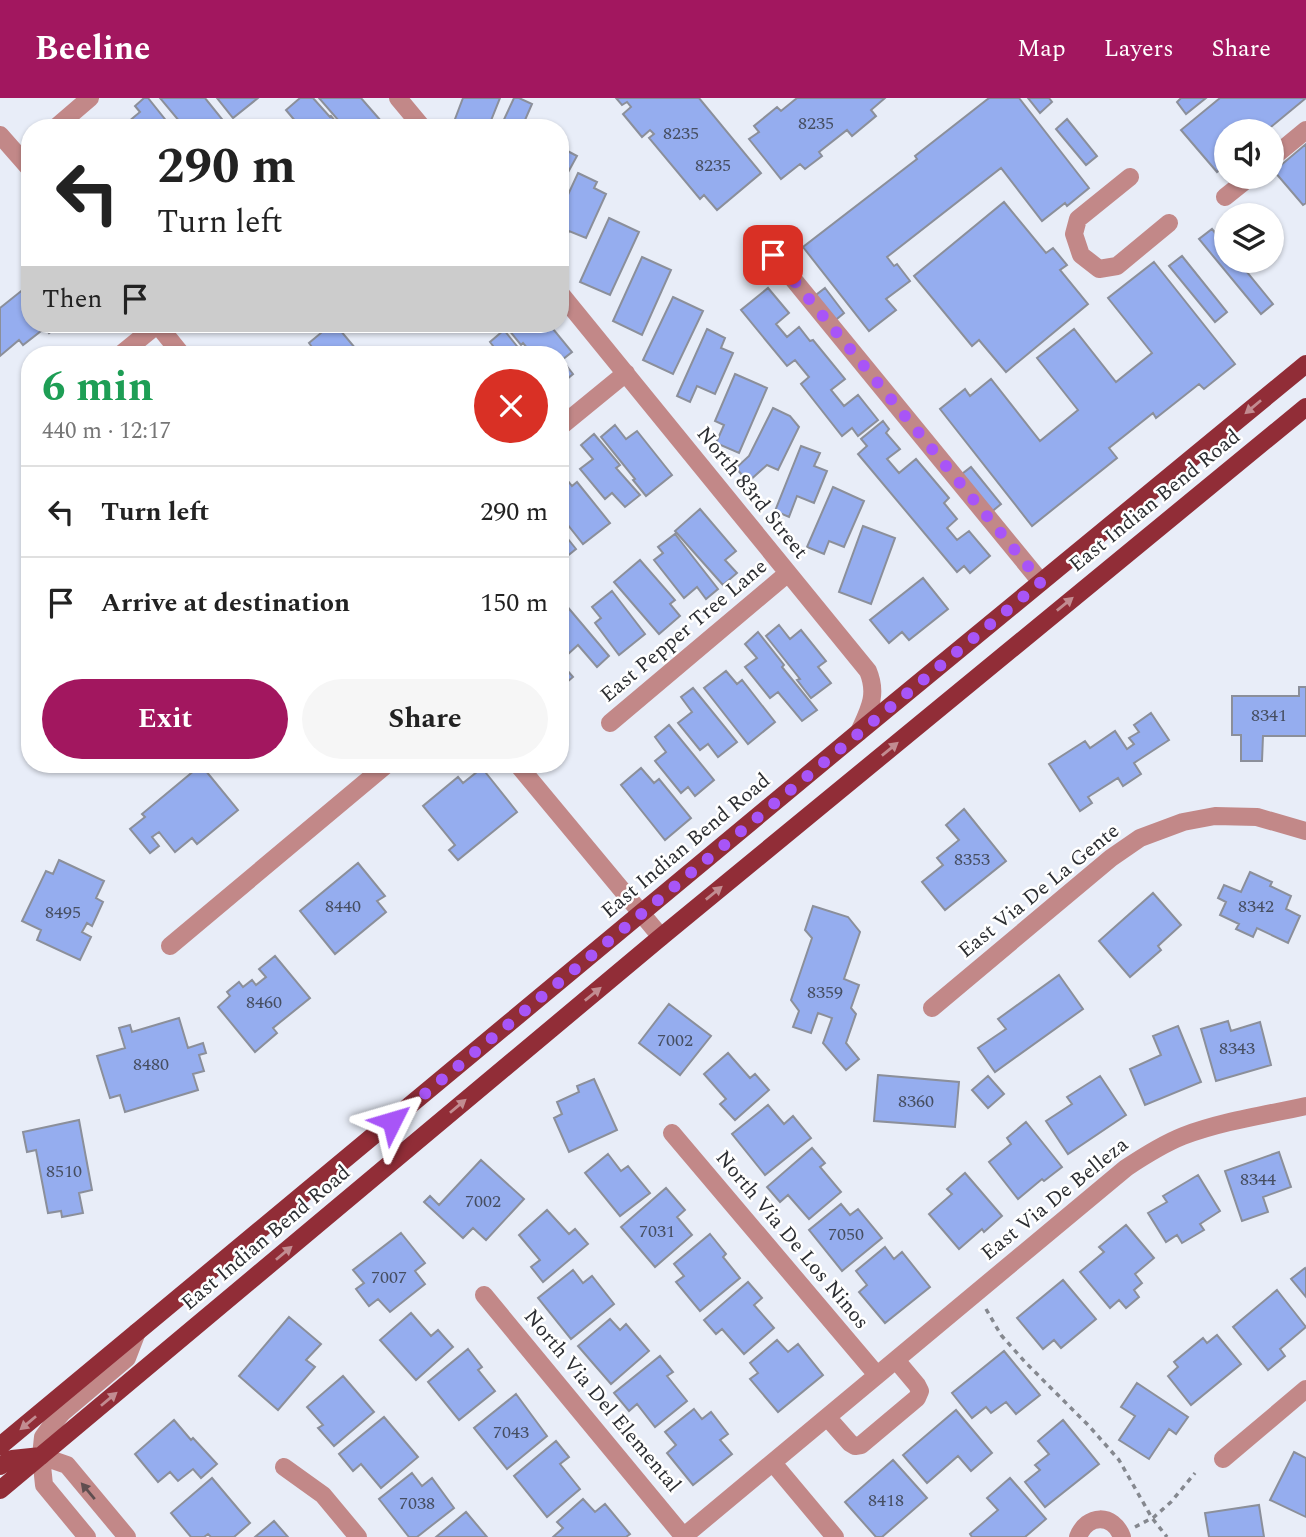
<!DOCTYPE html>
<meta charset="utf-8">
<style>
:root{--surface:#fff;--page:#f6f6f6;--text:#222;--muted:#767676;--line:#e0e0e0;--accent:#a2175f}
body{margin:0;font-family:Spectral,serif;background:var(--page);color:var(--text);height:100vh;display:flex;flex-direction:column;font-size:26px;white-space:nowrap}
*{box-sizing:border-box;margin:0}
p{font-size:23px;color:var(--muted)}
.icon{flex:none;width:38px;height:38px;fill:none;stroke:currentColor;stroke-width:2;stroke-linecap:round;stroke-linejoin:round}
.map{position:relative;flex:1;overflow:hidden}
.drawer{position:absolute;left:21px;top:248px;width:548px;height:427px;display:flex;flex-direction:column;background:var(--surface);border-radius:28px;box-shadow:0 2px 5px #0004}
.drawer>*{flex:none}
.guide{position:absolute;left:21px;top:21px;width:548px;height:214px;border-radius:28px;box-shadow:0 2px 5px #0004;background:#fff;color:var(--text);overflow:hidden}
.fabs{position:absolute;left:1214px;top:21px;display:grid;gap:14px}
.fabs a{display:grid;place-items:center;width:70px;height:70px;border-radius:50%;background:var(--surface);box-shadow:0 2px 5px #0004;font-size:35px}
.pin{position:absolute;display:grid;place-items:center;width:60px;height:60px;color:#fff;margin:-30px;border-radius:14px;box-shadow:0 4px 10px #0006}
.me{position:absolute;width:77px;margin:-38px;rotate:50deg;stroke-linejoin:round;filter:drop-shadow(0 0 5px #0008)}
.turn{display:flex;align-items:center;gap:24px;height:147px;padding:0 21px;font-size:32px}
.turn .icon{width:91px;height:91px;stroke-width:2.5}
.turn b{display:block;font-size:49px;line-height:60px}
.then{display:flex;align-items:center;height:66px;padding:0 21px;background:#0003;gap:14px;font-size:26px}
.round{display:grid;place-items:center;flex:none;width:74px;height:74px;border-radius:37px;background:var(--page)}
.overview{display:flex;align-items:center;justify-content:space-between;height:119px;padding:0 21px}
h1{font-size:42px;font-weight:700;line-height:52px;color:#1e9e55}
.button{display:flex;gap:14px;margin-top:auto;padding:14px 21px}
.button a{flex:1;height:80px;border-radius:42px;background:var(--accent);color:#fff;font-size:28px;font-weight:700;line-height:80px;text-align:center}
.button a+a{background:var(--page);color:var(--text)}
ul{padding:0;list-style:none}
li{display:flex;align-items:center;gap:21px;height:91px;padding:0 21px;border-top:2px solid var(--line)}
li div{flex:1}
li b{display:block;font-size:26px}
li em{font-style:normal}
header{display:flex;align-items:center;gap:42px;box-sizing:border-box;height:98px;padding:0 35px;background:var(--accent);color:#fff}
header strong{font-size:33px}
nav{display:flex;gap:38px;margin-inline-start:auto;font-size:24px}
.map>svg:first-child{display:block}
.building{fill:#95adef;stroke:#8b8f9a;stroke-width:2}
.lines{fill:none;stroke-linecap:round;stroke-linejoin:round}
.path{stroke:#85888f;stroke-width:3.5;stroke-dasharray:5 5;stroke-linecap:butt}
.minor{stroke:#c28888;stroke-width:18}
.major{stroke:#912d37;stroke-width:18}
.oneway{fill:#c28c91}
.oneway2{fill:#604e50}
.route{stroke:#a855f7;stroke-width:12;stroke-dasharray:0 21.6}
.labels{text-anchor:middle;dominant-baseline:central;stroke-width:5;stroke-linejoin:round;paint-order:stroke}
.number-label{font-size:18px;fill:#464e61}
.street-label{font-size:21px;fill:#2c2e32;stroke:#fff}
</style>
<header>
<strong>Beeline</strong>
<nav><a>Map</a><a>Layers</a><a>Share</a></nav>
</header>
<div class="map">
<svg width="1306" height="1439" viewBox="0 0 1306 1439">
<rect width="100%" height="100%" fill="#e8edf8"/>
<path class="building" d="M144 0H148L172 30H131L127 25 140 14 135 8Z
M160 0H205L226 26 221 30H185Z
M217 0H258L233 20Z
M300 0H313L330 19 331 18 341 30H301L286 12Z
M319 0H361L381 23 373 30H345Z
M463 0H500L488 30 452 29Z
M514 0H519L532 6 525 22 536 27 535 30H500Z
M616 0H699L761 75 717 112 704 97 700 101 649 40 654 36 650 32 642 39 623 16 631 9 627 4 622 7Z
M797 0H885L871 12 876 18 852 38 847 32 819 54 822 58 805 71 800 66 781 81 749 41 759 34 754 28 777 9 781 13Z
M989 0H1019L1089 90 1067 108 1065 105 1042 123 1001 70 887 159 894 168 897 166 910 183 886 201 896 212 869 233 803 149 917 61 915 58Z
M1028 0H1049L1052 4 1040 15Z
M1181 0H1206L1186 16 1177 4Z
M1220 0H1306L1266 33H1227V66L1217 74 1181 32Z
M1067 21 1097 58 1086 67 1056 31Z
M1306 46V105L1303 107 1274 73Z
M560 49 577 58 560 89Z
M578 75 597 84 594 90 606 96 586 140 569 133 562 149 560 148V114Z
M1004 104 1046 155 1053 150 1067 167 1060 172 1088 206 1006 274 979 242 972 248 914 178Z
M609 120 639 134 610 197 580 184Z
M1212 131 1227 149V163H1238L1273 206 1261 216 1199 141Z
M1182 158 1227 214 1215 224 1169 168Z
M642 159 671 172 642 237 613 223Z
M1154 164 1235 266 1204 291 1199 286 1156 320 1153 315 1109 350 1117 360 1032 428 940 311 965 291 970 298 991 281 1040 343 1078 312 1037 260 1074 231 1116 284 1152 255 1108 200Z
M30 186V226H61L49 235 45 230 23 247 19 242 0 258V210Z
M768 190 789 215 776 226 787 239 799 229 810 243 813 242 845 281 831 292 844 308 858 297 878 322 858 338 852 330 842 338 801 286 809 279 795 262 787 268 741 212Z
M825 190 844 215 832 225 812 200Z
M673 199 703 213 673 276 643 262Z
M313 226H335L361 257H318L309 245 321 235Z
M515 226H549L572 254 562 262 573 276 560 287V257H533L523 245 521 247 508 231Z
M707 231 725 240 721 250 733 255 715 296 697 288 690 304 677 298Z
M504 232 524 257H500L490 244Z
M735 276 767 290 739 355 716 345 724 327 715 323Z
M773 310 790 318 799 329 778 372 767 367 748 384 736 370 749 358Z
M883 323 889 331 886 335 900 351 887 361 899 375 916 361 949 400 944 405 957 421 947 430 957 442 969 433 990 458 970 475 964 468 957 474 858 356 867 348 861 341Z
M615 327 626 341 637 333 672 377 646 398 633 382 635 381 601 339Z
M594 336 620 367 616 370 640 397 625 409 612 395 605 401 580 371 593 361 581 347Z
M801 348 820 355 814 368 827 373 814 405 797 398 789 419 775 413Z
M971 369 1001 406 989 416 958 379Z
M561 374 572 388 577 384 610 425 583 446 560 417Z
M833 389 864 403 844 449 829 443 824 456 807 449Z
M700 411 736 453 725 462 737 475 723 487 675 433Z
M863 428 895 440 871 506 839 494Z
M560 431 576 451 560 464Z
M675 436 718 491 706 501 697 489 684 500 654 462 663 455 658 449Z
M640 462 675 502 670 506 680 518 659 536 614 484Z
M923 480 948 511 909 542 902 534 889 545 870 522Z
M612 493 645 536 619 557 595 525 601 520 592 509Z
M560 500 609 558 597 569 578 547 567 557 560 549Z
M779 527 790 541 801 532 826 563 818 569 831 585 811 600 797 582 800 581 766 538Z
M758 534 784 567 782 569 817 612 802 623 778 594 770 600 745 569 757 560 745 546Z
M560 564 573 579 560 590Z
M726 573 737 586 742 582 775 624 748 646 704 590Z
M1299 589H1306V638H1263L1262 663H1241V637H1232V598H1299Z
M693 590 737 644 718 659 708 646 700 652 678 625 692 614 681 599Z
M1151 615 1169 642 1134 665 1141 676 1123 688 1118 680 1088 699 1092 705 1080 713 1049 666 1085 643 1090 650 1115 633 1127 651 1134 646 1129 640 1139 634 1134 627Z
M669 627 714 682 695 698 688 689 681 695 655 663 666 654 655 639Z
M201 667 238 712 197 746 192 740 175 754 159 734 152 739 159 748 150 755 130 731 145 719 142 716Z
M482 670 517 714 458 762 449 752 455 747 423 708 458 679 463 685Z
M641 670 654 685 659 681 691 720 665 742 621 687Z
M964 711 1006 763 945 812 922 784 943 767 937 760 959 742 946 727Z
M59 762 104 783 96 800 103 804 92 828 87 825 82 834 91 839 80 862 37 842 41 832 22 823 46 773 53 776Z
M358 765 385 798 377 803 386 814 335 856 300 813Z
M1250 774 1272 784 1270 788 1291 798 1286 811 1300 818 1288 845 1257 830 1253 839 1236 831 1239 826 1220 817 1226 804 1218 800 1224 787 1241 794Z
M1153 795 1181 827 1158 848 1161 852 1130 879 1099 843Z
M813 808 848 819 860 834 844 881 859 887 851 910 856 916 846 945 859 961 846 972 823 945 832 920 818 915 811 935 793 929 799 913 791 902 812 840 805 832Z
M275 858 310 900 273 930 277 935 255 954 218 909 230 898 227 894 239 884 243 889 252 882 256 887 266 879 259 871Z
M1059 877 1083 911 995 974 978 950 1006 931 998 921Z
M669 906 711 938 680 977 639 945Z
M179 920 188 950 203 945 206 955 199 957 204 973 193 976 198 992 125 1014 120 997 110 1000 97 958 125 950 119 930 130 927 132 934Z
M1228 923 1231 933 1260 924 1271 967 1216 983 1201 931Z
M1178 928 1201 984 1145 1007 1130 971 1161 957 1153 938Z
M728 955 750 980 755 976 769 992 735 1022 720 1006 726 1001 704 976Z
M878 977 959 984 955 1029 874 1023Z
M988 978 1004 996 988 1010 972 992Z
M1100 978 1126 1017 1068 1056 1046 1023 1072 1006 1067 999Z
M594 981 617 1032 569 1054 554 1020 562 1016 557 1004 579 994 577 988Z
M768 1007 784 1026 793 1018 811 1040 765 1077 732 1036Z
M79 1022 92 1092 79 1095 83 1115 62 1119 61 1113 48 1115 36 1052 27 1054 23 1034Z
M1026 1024 1062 1069 1044 1083 1042 1081 1018 1101 989 1064 1011 1046 1007 1040Z
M812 1050 825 1065 820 1069 841 1094 809 1121 788 1097 780 1104 767 1089Z
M1279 1054 1291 1089 1263 1099 1268 1114 1242 1123 1225 1073Z
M608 1056 621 1073 628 1068 650 1095 620 1118 585 1075Z
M481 1062 524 1101 486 1142 473 1130 463 1140 424 1104 430 1098 439 1107Z
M965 1075 1002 1118 984 1134 982 1131 959 1151 929 1116 952 1096 947 1091Z
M1198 1077 1220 1113 1200 1126 1204 1132 1182 1145 1177 1137 1166 1144 1148 1115 1167 1104 1163 1098Z
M666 1090 685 1112 677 1119 692 1137 655 1169 621 1129Z
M841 1106 850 1117 858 1111 882 1140 842 1173 809 1132Z
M547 1112 569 1136 575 1131 588 1146 543 1184 531 1169 540 1162 519 1137Z
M1126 1127 1154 1160 1135 1176 1142 1185 1134 1192 1139 1199 1126 1210 1119 1202 1110 1210 1080 1174 1104 1154 1099 1149Z
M401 1135 425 1165 415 1173 425 1186 390 1214 378 1201 369 1208 356 1191 364 1185 353 1172Z
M710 1136 726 1156 723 1159 740 1180 700 1213 676 1184 684 1178 674 1166Z
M885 1149 894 1161 902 1154 930 1189 885 1225 859 1194 867 1187 856 1173Z
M1305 1170 1306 1172V1199L1291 1181Z
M573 1172 583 1185 592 1178 614 1206 571 1241 538 1200Z
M1063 1182 1096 1221 1061 1250 1054 1242 1043 1251 1017 1220Z
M748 1184 762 1200 754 1207 774 1230 744 1256 722 1231 716 1236 704 1222Z
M1277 1192 1306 1229 1280 1251 1285 1258 1268 1272 1233 1229Z
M411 1215 431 1238 438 1232 453 1249 416 1282 380 1242Z
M289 1219 321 1246 306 1262 315 1269 278 1312 239 1278Z
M610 1221 620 1232 626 1226 649 1253 611 1286 578 1248Z
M1217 1237 1241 1266 1191 1307 1168 1278 1178 1269 1174 1264 1203 1240 1207 1245Z
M777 1242 788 1254 798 1246 823 1277 778 1314 750 1281 758 1275 750 1265Z
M468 1251 482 1269 478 1272 495 1293 459 1322 428 1284Z
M1004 1253 1040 1297 1016 1316 1006 1304 991 1315 986 1309 972 1320 952 1295Z
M660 1258 673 1274 667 1278 687 1303 655 1329 637 1306 629 1313 614 1295Z
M343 1278 374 1314 334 1348 318 1330 323 1327 307 1309Z
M1137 1285 1188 1319 1176 1336 1169 1331 1149 1361 1119 1342 1135 1318 1121 1309Z
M516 1296 547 1338 507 1371 474 1330Z
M694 1311 702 1321 711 1314 728 1336 720 1342 732 1356 693 1387 667 1355 676 1347 665 1334Z
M956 1312 992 1355 971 1373 958 1358 927 1385 903 1357Z
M384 1319 418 1359 381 1390 361 1366 353 1373 339 1356Z
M174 1322 191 1342 193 1340 217 1366 201 1380 193 1371 178 1383 170 1374 158 1384 135 1356Z
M1063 1322 1099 1366 1045 1409 1025 1384 1040 1372 1035 1367 1049 1356 1038 1343Z
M556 1343 569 1359 560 1366 580 1391 547 1419 514 1378Z
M1294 1354 1306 1360V1419L1270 1402Z
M893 1362 927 1400 882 1439H876L845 1404Z
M412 1375 422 1388 432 1380 454 1410 417 1439H409L379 1401Z
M212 1380 250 1425 234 1439H211L208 1436 204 1439H191L171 1415Z
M1010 1380 1046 1421 1025 1439H972L970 1436 998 1412 987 1400Z
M583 1401 595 1414 605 1406 630 1436 626 1439H553L563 1430 557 1424Z
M1259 1407 1264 1439H1209L1205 1415Z
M466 1414 487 1439H436Z
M274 1423 288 1439H255Z"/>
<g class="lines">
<path class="path" d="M986 1211 1001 1237 1025 1264 1089 1328 1119 1362 1152 1420 1167 1439
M1135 1429 1154 1419 1171 1404 1195 1375"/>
<path class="minor" d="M398 0 423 30
M55 30 90 0
M0 37 30 71
M1272 60 1306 32
M1130 79 1078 121 1074 136 1081 157 1099 171 1117 168 1169 125
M1225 99 1250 79
M757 137 1041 484
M560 195 868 573C878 597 869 612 859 634
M157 226 182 257
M120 257 158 226
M560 329 626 275
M610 625 788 475
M518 667 661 839
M170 848 386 667
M932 910 1111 760 1140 740 1183 724 1215 718 1257 719 1306 733
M672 1035 877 1277
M484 1197 684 1439
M827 1319 850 1345 855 1348 861 1347 917 1300 920 1293 917 1287 896 1262
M41 1358 67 1367 127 1439
M1223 1361 1306 1291
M773 1365 835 1439
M284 1369 323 1397 358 1439
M87 1439 44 1387 41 1358 43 1339 51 1328 63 1314 127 1260 137 1234
M683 1439 1126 1070C1144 1058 1163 1046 1183 1038 1223 1023 1265 1017 1306 1008
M1078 1439C1087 1416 1113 1415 1122 1439"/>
<path class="major" d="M0 1348 859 634 1306 266
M0 1368 12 1361 41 1358
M0 1392 661 839 1306 309"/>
</g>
<defs><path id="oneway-solid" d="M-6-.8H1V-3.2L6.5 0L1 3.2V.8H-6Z" transform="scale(1.75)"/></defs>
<g class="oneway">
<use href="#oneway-solid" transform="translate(1253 309) rotate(140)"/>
<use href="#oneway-solid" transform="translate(1065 506) rotate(-39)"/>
<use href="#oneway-solid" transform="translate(890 651) rotate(-39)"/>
<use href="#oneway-solid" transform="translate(714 795) rotate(-39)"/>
<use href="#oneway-solid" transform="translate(593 896) rotate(-39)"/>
<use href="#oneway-solid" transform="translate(458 1008) rotate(-40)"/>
<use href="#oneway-solid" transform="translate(284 1155) rotate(-40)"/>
<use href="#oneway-solid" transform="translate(109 1301) rotate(-40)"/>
<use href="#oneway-solid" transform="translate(28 1325) rotate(140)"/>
</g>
<use class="oneway2" href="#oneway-solid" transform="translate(88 1393) rotate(-130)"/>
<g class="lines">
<path class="route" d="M392 1023 1041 484 773 157"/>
</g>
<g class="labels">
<g class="number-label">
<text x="816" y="25">8235</text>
<text x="681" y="35">8235</text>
<text x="713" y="67">8235</text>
<text x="1269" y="617">8341</text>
<text x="972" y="761">8353</text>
<text x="343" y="808">8440</text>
<text x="1256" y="808">8342</text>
<text x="63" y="814">8495</text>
<text x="825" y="894">8359</text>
<text x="264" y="904">8460</text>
<text x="675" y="942">7002</text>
<text x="1237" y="950">8343</text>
<text x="151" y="966">8480</text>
<text x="916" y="1003">8360</text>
<text x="64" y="1073">8510</text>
<text x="1258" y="1081">8344</text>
<text x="483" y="1103">7002</text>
<text x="657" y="1133">7031</text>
<text x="846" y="1136">7050</text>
<text x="389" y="1179">7007</text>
<text x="511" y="1334">7043</text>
<text x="886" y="1402">8418</text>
<text x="417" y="1405">7038</text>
</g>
<g class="street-label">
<text transform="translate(752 395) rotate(51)">North 83rd Street</text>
<text transform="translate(1155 403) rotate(-39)">East Indian Bend Road</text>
<text transform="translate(684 533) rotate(-40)">East Pepper Tree Lane</text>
<text transform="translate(686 748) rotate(-40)">East Indian Bend Road</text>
<text transform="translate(1039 793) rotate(-39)">East Via De La Gente</text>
<text transform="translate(1055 1101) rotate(-39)">East Via De Belleza</text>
<text transform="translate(266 1140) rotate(-40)">East Indian Bend Road</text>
<text transform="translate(792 1142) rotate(50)">North Via De Los Ninos</text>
<text transform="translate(602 1303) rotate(50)">North Via Del Elemental</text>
</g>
</g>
</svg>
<div class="fabs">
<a><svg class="icon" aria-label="sound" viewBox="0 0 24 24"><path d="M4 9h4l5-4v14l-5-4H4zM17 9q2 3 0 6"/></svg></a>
<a><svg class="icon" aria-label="layers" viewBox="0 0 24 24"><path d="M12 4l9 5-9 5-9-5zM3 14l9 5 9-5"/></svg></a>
</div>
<div class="pin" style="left:773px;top:157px;background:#d93025"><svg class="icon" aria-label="arrive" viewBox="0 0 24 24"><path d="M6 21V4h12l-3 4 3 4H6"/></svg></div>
<svg class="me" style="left:392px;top:1023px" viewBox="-20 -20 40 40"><path d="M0-17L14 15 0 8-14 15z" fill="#a855f7" stroke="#fff" stroke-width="4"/></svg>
<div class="guide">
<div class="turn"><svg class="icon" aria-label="left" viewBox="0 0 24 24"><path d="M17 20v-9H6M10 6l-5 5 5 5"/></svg><div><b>290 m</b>Turn left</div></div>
<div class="then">Then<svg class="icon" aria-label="arrive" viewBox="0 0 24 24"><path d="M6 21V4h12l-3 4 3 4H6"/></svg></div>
</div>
<section class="drawer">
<div class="overview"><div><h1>6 min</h1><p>440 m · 12:17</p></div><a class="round" style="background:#d93025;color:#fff"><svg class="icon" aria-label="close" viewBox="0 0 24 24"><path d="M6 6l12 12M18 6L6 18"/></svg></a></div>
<ul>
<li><svg class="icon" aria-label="left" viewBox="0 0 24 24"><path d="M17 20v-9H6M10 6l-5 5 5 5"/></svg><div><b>Turn left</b></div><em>290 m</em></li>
<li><svg class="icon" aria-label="arrive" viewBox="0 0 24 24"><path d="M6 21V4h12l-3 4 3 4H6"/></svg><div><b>Arrive at destination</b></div><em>150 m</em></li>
</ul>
<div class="button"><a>Exit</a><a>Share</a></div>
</section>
</div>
